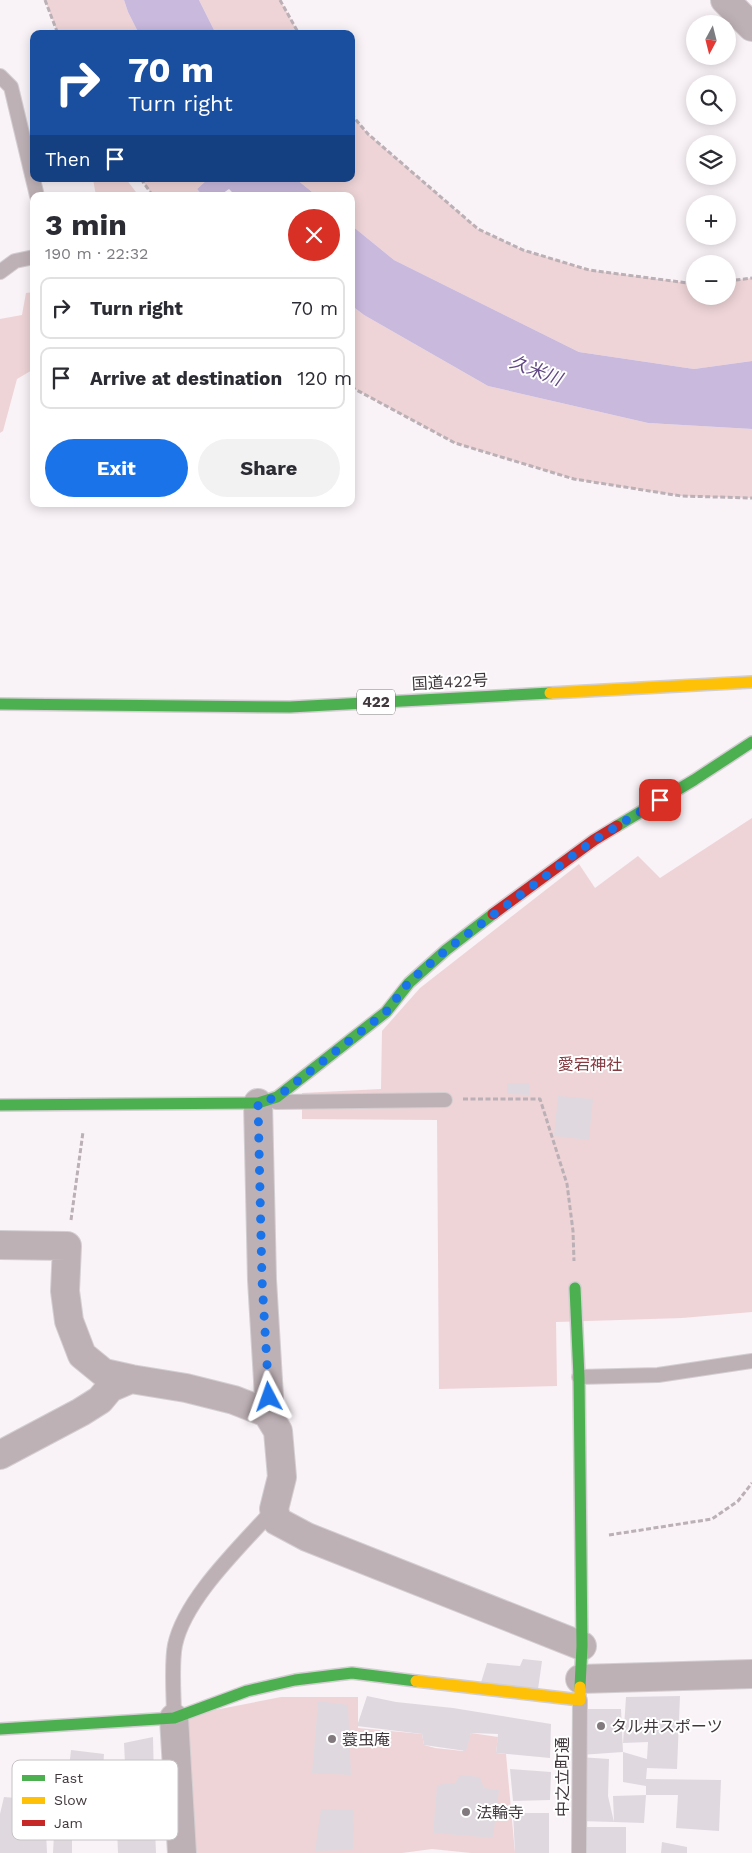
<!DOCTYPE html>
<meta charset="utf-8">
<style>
:root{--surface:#fff;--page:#f2f2f3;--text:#2b2b33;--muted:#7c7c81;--line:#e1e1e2;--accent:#1a73e8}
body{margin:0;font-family:"Work Sans","Noto Sans JP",sans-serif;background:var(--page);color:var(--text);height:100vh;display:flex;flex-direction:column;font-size:19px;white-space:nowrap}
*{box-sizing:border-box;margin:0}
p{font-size:16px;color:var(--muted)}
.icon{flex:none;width:28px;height:28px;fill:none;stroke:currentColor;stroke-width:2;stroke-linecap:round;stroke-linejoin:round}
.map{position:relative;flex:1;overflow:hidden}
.details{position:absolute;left:30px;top:192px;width:325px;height:315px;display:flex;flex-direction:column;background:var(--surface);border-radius:10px;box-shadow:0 2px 12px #0003}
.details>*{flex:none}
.hud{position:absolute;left:30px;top:30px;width:325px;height:152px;border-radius:10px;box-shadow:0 2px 12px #0003;background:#1a4fa0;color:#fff;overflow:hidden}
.needle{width:32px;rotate:187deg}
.tools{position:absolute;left:686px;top:15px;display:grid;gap:10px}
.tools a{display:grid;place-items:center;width:50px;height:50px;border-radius:50%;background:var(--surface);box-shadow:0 2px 12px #0003;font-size:25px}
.pin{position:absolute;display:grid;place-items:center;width:42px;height:42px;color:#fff;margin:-21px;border-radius:10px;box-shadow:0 2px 8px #0006}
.me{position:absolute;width:55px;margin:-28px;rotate:356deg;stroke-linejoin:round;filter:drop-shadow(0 0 4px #0008)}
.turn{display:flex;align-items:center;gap:18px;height:105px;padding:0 15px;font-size:22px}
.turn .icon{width:65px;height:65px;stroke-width:2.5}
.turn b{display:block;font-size:35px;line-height:42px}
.then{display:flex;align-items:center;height:48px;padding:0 15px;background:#0003;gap:10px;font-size:19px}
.round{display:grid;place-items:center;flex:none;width:52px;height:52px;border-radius:26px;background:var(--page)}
.summary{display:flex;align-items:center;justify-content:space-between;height:85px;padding:0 15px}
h1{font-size:30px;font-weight:700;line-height:38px}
.primary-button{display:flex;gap:10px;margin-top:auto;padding:10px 15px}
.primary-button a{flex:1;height:58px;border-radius:30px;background:var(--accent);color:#fff;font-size:20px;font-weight:700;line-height:58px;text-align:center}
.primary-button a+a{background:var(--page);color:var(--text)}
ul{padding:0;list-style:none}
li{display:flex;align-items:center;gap:15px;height:62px;margin:0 10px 8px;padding:0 5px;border:2px solid var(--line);border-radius:10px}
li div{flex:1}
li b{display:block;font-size:19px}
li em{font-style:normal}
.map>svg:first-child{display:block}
.green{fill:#eed4d7}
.water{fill:#c9b9dd}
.building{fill:#dfd9df}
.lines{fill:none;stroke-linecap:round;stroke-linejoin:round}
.lane-casing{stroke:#d3ced1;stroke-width:16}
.street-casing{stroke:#d3ced1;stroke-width:30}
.fast-casing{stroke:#d3ced1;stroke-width:14}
.slow-casing{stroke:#d3ced1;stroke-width:14}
.jam-casing{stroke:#d3ced1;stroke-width:14}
.path{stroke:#bab0b5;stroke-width:3;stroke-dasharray:5 2.5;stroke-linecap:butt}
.lane{stroke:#beb1b6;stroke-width:14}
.street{stroke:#beb1b6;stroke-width:28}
.fast{stroke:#4caf50;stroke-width:11}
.slow{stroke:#ffc107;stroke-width:11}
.jam{stroke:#c62828;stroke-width:11}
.route{stroke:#1a73e8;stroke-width:9;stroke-dasharray:0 16.2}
.poi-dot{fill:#81797e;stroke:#fff;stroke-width:2}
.labels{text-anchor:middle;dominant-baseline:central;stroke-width:4;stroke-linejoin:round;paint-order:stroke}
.shield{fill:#fff;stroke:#797477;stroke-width:1}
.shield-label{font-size:15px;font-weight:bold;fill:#40383d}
.street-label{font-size:16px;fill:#40383d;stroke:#fff}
.park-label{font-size:16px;fill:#853b42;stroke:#fff}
.poi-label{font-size:16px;fill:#40383d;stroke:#fff;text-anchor:start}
.water-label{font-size:18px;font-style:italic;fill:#624785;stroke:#fff}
.key{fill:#fff;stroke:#c6c3c5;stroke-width:1}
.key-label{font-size:14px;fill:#40383d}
</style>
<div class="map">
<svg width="752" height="1853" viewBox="0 0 752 1853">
<rect width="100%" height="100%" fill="#f9f2f7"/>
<path class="green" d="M45 0H124L128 12 139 34H58Z
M199 0H280L299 34H216Z
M351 114 368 134 478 229 523 250 589 270 695 284V296H728V281L752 278V361L694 369 579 352 394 260 351 225V196H317L296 179H351Z
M93 179H126L139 196H96Z
M141 179H208L197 189 203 196H153Z
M34 292V369L17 379 3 431 0 433V319L22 315 26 293Z
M351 305 364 315 488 386 648 423 752 429V498L681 496 574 479 455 443 351 387Z
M752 818V1312L682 1318 556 1322 557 1386 439 1389 437 1120 302 1119V1093L381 1089 382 1031 420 988 579 864 595 888 638 856 660 878Z
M281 1697H358V1728L422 1734 424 1745 435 1748 463 1751 471 1733 498 1737 496 1753 506 1754 515 1853H471L432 1849 402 1853H182L174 1718Z"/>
<path class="water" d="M124 0H199L216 34H139L128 12Z
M208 179H296L317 196H236L229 189 219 196H203L197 189Z
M351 225 394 260 579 352 694 369 752 361V429L648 423 488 386 364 315 351 305Z"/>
<path class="building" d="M507 1083H530L529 1095 507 1094Z
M558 1096 593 1099 589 1140 554 1136Z
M523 1659 542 1661 537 1696 479 1689 487 1663 520 1666Z
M367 1696 396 1702 453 1708 551 1724 550 1758 496 1753 498 1734 471 1733 466 1751 424 1745 422 1734 357 1726Z
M680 1696 677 1769 647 1768 646 1779 721 1780 719 1831 676 1828 678 1795H646V1786L623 1782V1752L647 1759 648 1742 623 1743 626 1697Z
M318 1701 348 1705 351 1775 312 1773Z
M580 1709H621L623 1752 580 1755Z
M153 1737 154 1780 126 1783 124 1743Z
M71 1750 104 1754 102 1785H75L85 1786 86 1825H53L56 1786H67Z
M579 1757 609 1759 608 1796 614 1822 579 1821Z
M510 1769 551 1772 550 1800 513 1801Z
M460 1775 480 1777 484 1788 499 1790 493 1838 433 1833 437 1785 455 1783Z
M126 1790H155L152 1830H155L156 1853H118L117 1829H126Z
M646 1795 644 1823 614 1822 613 1796Z
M4 1797 41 1800 40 1811H45L47 1853H0V1814Z
M321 1809 354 1810 353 1850 315 1851Z
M513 1813H549V1853H515Z
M579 1827H626V1853H579Z
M54 1834 72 1837V1853H53Z
M662 1842 687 1847V1853H661Z"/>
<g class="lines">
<defs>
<path id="lane" d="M0 76 11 87 37 196
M0 272 15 261 34 257
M276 1102 445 1100
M579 1377 658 1375 752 1361
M174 1718C174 1697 171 1664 175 1645 185 1598 242 1545 274 1509
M579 1853 580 1700"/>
<path id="street" d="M725 0 752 27
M258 1103 262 1280 269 1397 267 1413
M0 1245 67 1246 65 1291 69 1321 82 1355 104 1373 131 1379
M0 1455 81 1412 100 1400 110 1388 131 1379 186 1388 234 1400 267 1413 278 1431 282 1477 274 1509 277 1521 307 1537 582 1646
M580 1679 752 1674
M174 1718 182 1853"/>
<path id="fast" d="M0 704 290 707 550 693
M617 826 694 780 752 742
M0 1105 258 1103 277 1097 386 1012 409 983 446 950 493 914
M575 1288 579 1377 582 1646 580 1687
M0 1729 174 1718 247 1691 295 1680 352 1673 416 1681"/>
<path id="slow" d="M550 693 752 682
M416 1681 580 1700V1687"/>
<path id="jam" d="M493 914 594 840 617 826"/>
</defs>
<use href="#lane" class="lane-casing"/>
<use href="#street" class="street-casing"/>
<use href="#fast" class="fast-casing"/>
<use href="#slow" class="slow-casing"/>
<use href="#jam" class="jam-casing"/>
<path class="path" d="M45 0 58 34
M280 0 299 34
M351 114 368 134 478 229 523 250 589 270 695 284
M141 179 153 196
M728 281 752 278
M351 387 455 443 574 479 681 496 752 498
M463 1099H540L567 1184 573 1231 574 1261
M71 1220 83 1132
M609 1535 712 1519 738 1501 752 1483"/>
<use href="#lane" class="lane"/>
<use href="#street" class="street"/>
<use href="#fast" class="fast"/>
<use href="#slow" class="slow"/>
<use href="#jam" class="jam"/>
</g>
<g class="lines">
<path class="route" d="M269 1397 262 1280 258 1103 277 1097 386 1012 409 982 446 950 594 840 660 800"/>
</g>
<g class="poi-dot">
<circle cx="601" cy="1726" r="5"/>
<circle cx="332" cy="1739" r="5"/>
<circle cx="466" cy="1812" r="5"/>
</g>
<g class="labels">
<rect class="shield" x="357" y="689.5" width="38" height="25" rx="4"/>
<g class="shield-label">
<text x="376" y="702">422</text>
</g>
<g class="street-label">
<text transform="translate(450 682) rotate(-3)">国道422号</text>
<text transform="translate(562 1777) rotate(-90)">中之立町通</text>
</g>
<g class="park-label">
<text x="590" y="1064">愛宕神社</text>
</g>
<g class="poi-label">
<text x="611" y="1726">タル井スポーツ</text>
<text x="342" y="1739">蓑虫庵</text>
<text x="476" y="1812">法輪寺</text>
</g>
<g class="water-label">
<text transform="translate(536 370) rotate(21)">久米川</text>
</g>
</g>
<rect x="12" y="1760" width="166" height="80" rx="8" class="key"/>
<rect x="22" y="1775" width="23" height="6" fill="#4caf50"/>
<rect x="22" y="1797" width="23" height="7" fill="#ffc107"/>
<rect x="22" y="1820" width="23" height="6" fill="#c62828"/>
<g class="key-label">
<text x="54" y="1783">Fast</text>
<text x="54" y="1805">Slow</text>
<text x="54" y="1828">Jam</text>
</g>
</svg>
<div class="tools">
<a><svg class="needle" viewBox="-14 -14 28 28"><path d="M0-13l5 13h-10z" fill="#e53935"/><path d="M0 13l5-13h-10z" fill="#7c7c81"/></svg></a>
<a><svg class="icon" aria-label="search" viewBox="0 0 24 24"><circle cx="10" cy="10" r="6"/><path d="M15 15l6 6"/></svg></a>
<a><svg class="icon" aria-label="layers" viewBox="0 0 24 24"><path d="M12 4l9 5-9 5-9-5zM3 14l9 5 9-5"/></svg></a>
<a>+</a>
<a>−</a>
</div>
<div class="pin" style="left:660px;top:800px;background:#d93025"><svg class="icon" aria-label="arrive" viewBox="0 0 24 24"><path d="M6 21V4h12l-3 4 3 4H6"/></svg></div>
<svg class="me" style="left:269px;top:1397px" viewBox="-20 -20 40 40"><path d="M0-17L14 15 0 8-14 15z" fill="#1a73e8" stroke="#fff" stroke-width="4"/></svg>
<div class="hud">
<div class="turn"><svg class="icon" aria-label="right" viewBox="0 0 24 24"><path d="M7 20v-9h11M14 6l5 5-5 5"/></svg><div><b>70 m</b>Turn right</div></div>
<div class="then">Then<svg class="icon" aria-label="arrive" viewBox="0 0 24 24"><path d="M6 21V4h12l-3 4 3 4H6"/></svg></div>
</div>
<section class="details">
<div class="summary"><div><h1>3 min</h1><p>190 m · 22:32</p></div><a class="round" style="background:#d93025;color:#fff"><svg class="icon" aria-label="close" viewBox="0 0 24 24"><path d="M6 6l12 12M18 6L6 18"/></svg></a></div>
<ul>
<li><svg class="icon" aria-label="right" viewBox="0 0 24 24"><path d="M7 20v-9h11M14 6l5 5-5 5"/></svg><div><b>Turn right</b></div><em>70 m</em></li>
<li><svg class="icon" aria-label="arrive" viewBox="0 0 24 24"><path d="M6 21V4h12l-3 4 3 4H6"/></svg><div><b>Arrive at destination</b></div><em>120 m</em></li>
</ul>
<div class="primary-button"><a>Exit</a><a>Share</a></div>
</section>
</div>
